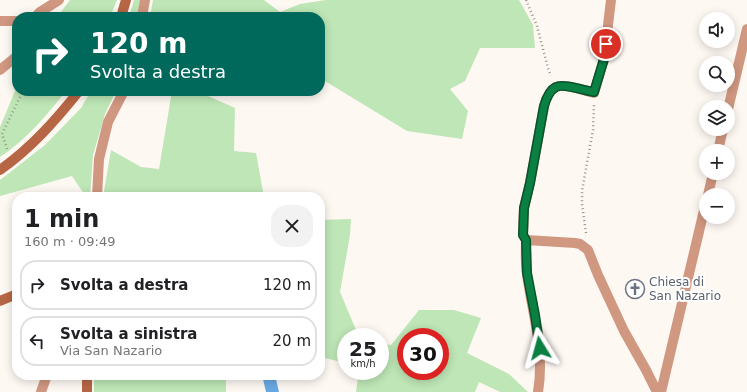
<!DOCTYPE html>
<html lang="it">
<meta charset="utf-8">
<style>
:root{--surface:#fff;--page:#f2f2f2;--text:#202124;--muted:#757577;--line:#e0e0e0}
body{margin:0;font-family:"DejaVu Sans",sans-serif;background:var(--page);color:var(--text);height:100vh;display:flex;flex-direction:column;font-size:15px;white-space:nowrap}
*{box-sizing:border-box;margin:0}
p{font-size:13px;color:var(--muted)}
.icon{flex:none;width:22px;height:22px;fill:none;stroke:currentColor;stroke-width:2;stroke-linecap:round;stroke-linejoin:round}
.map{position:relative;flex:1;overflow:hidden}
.side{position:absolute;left:12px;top:192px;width:313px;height:188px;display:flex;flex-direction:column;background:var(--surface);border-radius:16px;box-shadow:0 2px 10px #0003}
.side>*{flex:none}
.guide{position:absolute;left:12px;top:12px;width:313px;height:84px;border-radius:16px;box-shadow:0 2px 10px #0003;background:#00695c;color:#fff;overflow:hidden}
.tools{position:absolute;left:699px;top:12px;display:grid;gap:8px}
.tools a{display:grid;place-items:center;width:36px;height:36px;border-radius:50%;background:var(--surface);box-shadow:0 2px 10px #0003;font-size:20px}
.speed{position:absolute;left:337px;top:328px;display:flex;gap:8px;font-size:20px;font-weight:700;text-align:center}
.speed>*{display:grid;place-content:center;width:52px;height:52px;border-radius:50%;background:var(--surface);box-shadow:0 2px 10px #0003;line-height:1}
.speed small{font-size:10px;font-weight:400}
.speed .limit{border:6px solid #d22;background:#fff;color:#111}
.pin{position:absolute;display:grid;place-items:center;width:34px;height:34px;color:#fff;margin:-17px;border:2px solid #fff;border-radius:50%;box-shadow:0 1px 4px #0007}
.me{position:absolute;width:44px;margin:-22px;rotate:352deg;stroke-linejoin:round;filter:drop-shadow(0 0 3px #0008)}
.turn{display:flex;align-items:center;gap:14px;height:84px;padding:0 12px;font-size:18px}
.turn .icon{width:52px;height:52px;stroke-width:2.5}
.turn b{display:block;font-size:28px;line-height:34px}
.round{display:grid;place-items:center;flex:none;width:42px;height:42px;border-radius:16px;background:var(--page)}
.headline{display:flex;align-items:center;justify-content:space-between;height:68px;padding:0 12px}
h1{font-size:24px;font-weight:700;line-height:30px}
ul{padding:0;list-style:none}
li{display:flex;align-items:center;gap:12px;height:50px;margin:0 8px 6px;padding:0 4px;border:2px solid var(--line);border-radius:16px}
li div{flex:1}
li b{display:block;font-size:15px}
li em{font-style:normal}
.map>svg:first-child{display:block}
.green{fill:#bee6b6;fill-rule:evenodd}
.water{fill:#68a9e3}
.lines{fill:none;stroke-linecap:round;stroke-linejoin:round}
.path{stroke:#9b928a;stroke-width:2.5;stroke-dasharray:1 3;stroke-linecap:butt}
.street{stroke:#d09781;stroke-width:10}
.secondary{stroke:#b76645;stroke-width:10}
.route-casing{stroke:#07532c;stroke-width:10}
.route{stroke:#0b8043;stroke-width:7}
.labels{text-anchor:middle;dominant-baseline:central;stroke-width:4;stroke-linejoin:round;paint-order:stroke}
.worship-label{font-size:12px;fill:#5b616d;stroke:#fff;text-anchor:start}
</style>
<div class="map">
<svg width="747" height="392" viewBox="0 0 747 392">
<rect width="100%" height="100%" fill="#fef8f3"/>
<path class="green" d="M70 0H117L110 17H57Z
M134 0H141L137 17H129Z
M153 0H264L280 12 300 4 326 0H519L533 25 535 48H480L465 81 450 89 468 111 462 139 407 131 320 78V17H246L202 12V17H150Z
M17 86V91H66C47 115 26 140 0 157V127Z
M91 91H116L105 114 93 155 90 197H86L72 176 0 196V180L45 145 81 108Z
M172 91H197L235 108 234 151 256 153 264 197H103L111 150 141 167 159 169Z
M351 219 350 235 340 292 359 337H346V363L320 357V220Z
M419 310H454L481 318 467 353 509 374 528 392H500L479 382 475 392H356L359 371H380V344L391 345ZM406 337H440V371H406Z
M94 375H226V392H94Z"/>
<path class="water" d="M262 375H275L279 392H266Z"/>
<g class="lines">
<path class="path" d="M526 0 537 26 548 68 551 76
M7 149 2 134 23 91
M586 233 582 204V191L593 130 594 104"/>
<path class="street" d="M35 17 40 12 59 0
M142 17 145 0
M0 21H17
M0 70 17 56
M728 109 747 29
M718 151 723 129
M708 195 713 173
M97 197 99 159 108 122 124 91
M526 240 575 243 580 244 588 250 598 275 624 331 646 370 657 392
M41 392 47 375
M538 392C545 351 532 313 527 274 525 263 526 251 526 240L523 235 524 208 530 183 544 106C546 99 550 90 556 87 563 83 586 91 594 93L604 59 611 0
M661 392 706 202"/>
<path class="secondary" d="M121 17 126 0
M0 170C31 148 55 121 79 91
M0 301 17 294
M87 392V375"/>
</g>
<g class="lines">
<defs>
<path id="route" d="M540 348 535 315 527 273 526 240 523 235 524 208 530 183 544 106C546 99 550 90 556 87 563 83 586 91 594 92L604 59 606 44"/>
</defs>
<use href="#route" class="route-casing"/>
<use href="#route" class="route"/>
</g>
<defs>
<symbol id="church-ring" viewBox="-11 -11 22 22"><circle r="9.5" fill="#fff" stroke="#6b7280" stroke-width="1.5"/><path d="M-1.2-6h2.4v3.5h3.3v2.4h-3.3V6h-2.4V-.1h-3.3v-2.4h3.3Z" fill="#6b7280"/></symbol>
</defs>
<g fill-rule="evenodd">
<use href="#church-ring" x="624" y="278" width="22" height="22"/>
</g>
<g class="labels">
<g class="worship-label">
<text x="649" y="282">Chiesa di<tspan x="649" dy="14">San Nazario</tspan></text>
</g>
</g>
</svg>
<div class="tools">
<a><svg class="icon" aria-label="sound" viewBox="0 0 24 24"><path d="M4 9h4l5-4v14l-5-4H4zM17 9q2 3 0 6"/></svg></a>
<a><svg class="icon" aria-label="search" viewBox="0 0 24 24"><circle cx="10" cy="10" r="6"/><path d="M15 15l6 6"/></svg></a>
<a><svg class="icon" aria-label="layers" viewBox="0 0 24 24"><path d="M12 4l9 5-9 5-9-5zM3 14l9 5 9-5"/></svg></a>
<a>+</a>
<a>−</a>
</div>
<div class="speed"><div>25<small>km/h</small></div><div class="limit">30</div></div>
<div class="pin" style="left:606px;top:44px;background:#d93025"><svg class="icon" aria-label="arrive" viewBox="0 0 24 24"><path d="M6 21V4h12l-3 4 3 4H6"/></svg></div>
<svg class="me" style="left:540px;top:348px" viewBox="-20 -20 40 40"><path d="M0-17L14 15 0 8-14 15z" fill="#0b8043" stroke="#fff" stroke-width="4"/></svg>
<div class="guide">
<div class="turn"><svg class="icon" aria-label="right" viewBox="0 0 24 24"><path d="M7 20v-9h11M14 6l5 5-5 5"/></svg><div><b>120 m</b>Svolta a destra</div></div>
</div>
<section class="side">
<div class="headline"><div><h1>1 min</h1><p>160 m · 09:49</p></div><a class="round"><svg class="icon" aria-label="close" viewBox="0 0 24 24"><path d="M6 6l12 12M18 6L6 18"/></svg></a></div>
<ul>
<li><svg class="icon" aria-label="right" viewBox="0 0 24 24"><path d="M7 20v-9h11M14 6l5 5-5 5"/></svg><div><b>Svolta a destra</b></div><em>120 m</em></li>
<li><svg class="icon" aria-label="left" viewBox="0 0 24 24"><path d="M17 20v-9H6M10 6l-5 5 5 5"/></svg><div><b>Svolta a sinistra</b><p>Via San Nazario</p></div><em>20 m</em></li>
</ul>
</section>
</div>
